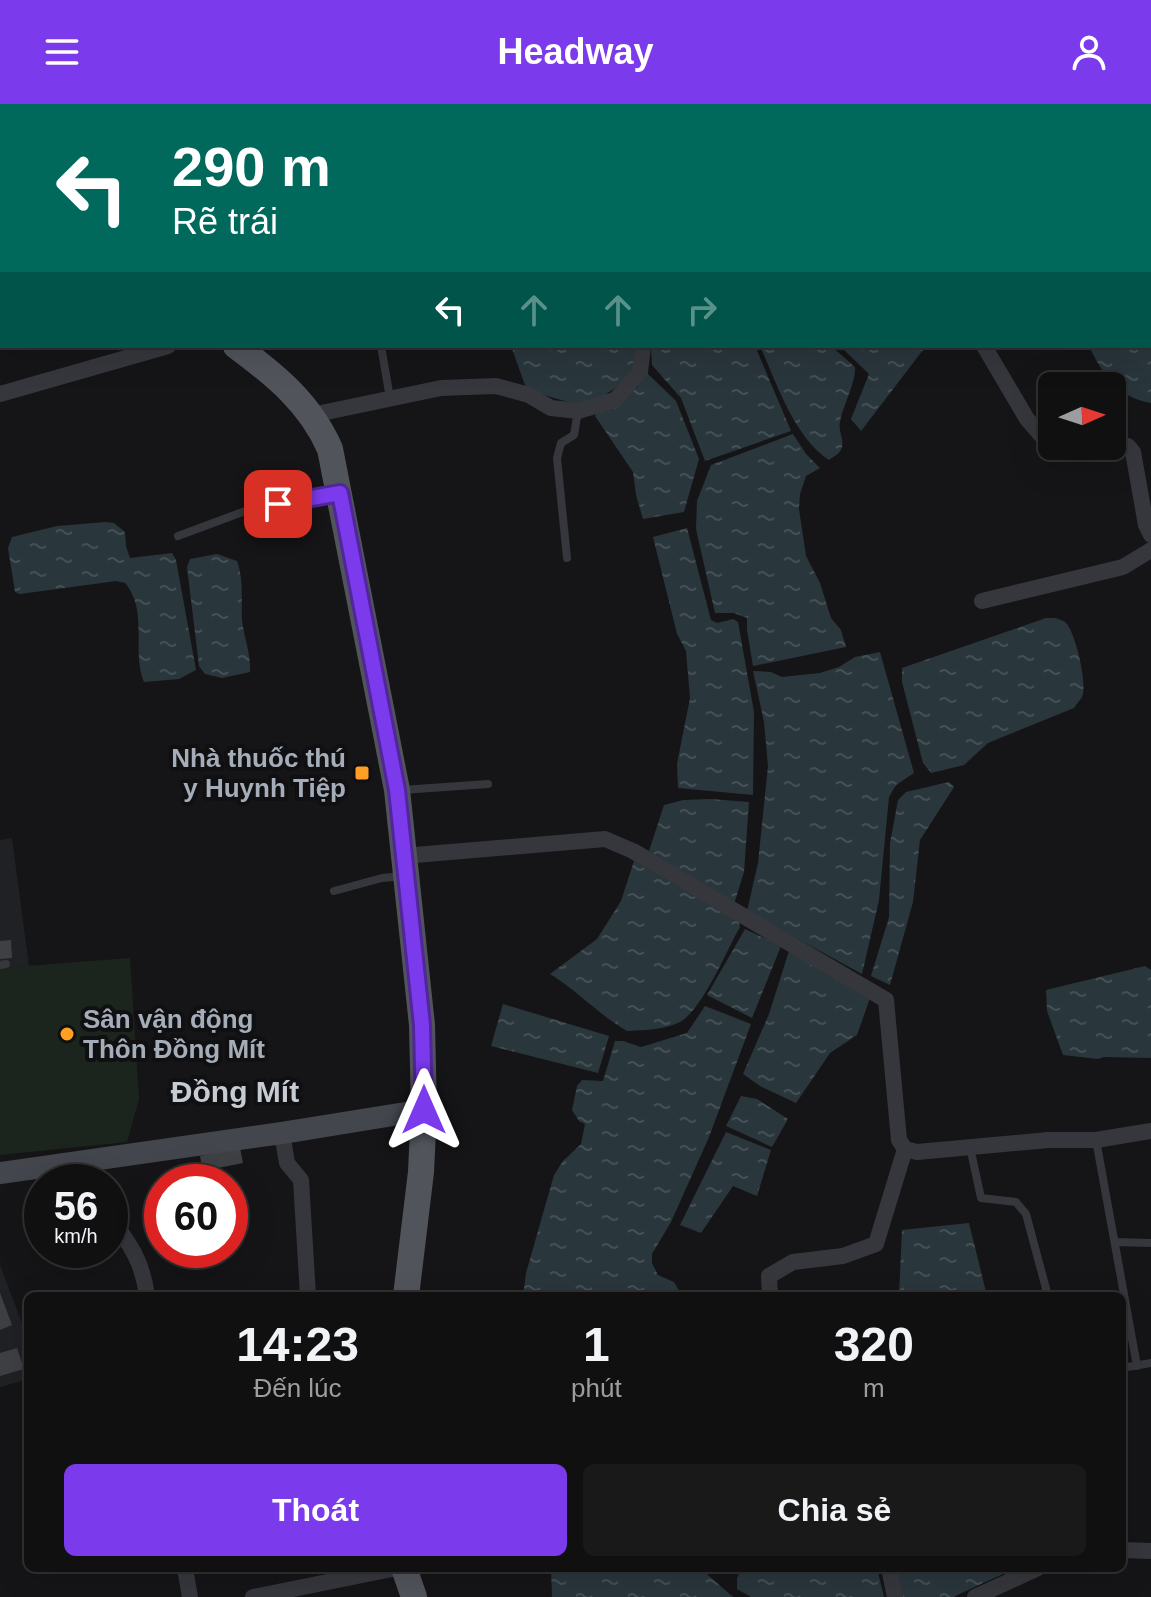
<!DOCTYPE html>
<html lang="vi">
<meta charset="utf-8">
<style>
:root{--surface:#101011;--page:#19191a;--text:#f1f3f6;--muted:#9c9d9f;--line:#303031;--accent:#7c3aed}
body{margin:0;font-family:Arial,sans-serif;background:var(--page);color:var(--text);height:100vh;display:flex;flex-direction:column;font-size:30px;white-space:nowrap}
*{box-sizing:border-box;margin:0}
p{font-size:26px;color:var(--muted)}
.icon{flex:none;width:44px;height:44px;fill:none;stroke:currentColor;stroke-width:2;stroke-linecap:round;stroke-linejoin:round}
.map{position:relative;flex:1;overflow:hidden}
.side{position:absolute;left:24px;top:1188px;width:1102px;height:280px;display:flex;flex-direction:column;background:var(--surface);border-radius:12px;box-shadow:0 8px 32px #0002,0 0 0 2px var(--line)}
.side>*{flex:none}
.hud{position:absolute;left:0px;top:0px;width:1152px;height:244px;box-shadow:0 8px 32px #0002,0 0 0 2px var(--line);background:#00695c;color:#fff;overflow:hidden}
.needle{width:52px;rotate:87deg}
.tools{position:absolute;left:1038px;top:268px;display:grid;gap:16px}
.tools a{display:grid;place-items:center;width:88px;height:88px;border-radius:12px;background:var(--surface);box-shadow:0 8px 32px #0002,0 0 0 2px var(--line);font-size:40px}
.speed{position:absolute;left:24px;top:1060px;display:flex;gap:16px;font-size:40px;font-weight:700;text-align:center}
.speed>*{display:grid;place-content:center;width:104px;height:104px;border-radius:50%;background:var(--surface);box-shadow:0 8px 32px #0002,0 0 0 2px var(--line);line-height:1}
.speed small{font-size:20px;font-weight:400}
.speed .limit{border:12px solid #d22;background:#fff;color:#111}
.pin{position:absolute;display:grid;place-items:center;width:68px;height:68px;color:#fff;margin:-34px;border-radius:16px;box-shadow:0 4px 12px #0006}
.me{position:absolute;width:88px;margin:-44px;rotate:0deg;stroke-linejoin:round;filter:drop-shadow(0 0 6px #0008)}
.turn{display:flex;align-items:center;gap:28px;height:168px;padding:0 40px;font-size:36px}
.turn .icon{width:104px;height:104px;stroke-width:2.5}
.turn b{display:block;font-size:56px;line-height:68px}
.lanes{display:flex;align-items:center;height:76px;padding:0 40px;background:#0003;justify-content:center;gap:40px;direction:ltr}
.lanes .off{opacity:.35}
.eta{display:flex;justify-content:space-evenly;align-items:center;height:136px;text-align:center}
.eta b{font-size:48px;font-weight:600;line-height:56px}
.action{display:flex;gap:16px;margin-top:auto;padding:16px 40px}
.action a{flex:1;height:92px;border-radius:12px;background:var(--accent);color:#fff;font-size:32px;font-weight:600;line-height:92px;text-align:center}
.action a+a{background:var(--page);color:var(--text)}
header{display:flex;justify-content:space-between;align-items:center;height:104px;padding:0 40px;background:var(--accent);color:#fff;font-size:36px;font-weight:600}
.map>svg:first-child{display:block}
.built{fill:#202124}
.green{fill:#1c251d}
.water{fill:url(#water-ripples)}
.building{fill:#3e4044}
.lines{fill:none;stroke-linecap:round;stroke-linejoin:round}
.lane{stroke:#35373c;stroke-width:8}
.street{stroke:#35373c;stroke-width:16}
.secondary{stroke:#43464c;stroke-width:22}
.primary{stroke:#51545b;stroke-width:26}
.route-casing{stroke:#51269a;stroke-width:20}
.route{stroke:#7c3aed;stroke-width:14}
.poi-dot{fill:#ff9f24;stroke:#101012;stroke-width:3}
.labels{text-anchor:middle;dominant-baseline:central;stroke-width:8;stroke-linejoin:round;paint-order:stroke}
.poi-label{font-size:26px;font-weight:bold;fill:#a5adb8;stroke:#101012;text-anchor:end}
.quarter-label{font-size:30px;font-weight:bold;fill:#c6cbd4;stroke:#101012}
</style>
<header><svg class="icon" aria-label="menu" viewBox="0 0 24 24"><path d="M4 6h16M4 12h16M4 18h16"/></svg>Headway<svg class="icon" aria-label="person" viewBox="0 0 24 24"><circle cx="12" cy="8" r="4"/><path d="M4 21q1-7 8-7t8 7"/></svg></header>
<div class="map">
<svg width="1151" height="1493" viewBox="0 0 1151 1493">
<defs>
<pattern id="water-ripples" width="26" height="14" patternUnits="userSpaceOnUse" patternTransform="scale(2)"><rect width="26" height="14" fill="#29363c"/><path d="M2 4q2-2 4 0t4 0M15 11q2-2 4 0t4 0" fill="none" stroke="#455056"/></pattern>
</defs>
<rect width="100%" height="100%" fill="#151517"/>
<path class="built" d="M12 734 29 862 0 864V736Z
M0 1161 28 1235V1275L0 1283Z"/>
<path class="green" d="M130 854 139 995 127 1038 0 1051V864Z"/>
<path class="water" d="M1150 122H1151V299C1119 294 1102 270 1089 242H1150Z
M511 242H635L634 267C590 309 580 304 526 284Z
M755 242 791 327 705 357 681 294 652 261 651 246 658 244Z
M760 242H831L855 263C856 278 843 301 840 318 838 327 844 334 842 343 840 350 834 352 829 356 794 333 777 280 760 242Z
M840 242H926L861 327 851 315 869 270Z
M647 269 676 297 699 355 684 408 643 415 636 391 633 368 595 312 596 308 637 284Z
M793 330 806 350 820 364 806 372 800 390 799 405 806 452 820 479 831 514 841 526 846 543 753 562 747 526V514L734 509H715L696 425 697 397 711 361Z
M106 418 114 419 125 428 126 442 130 454 172 449 176 456 196 566 179 575 144 578C131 547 149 507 125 479L116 477 20 490 15 488 8 444 12 433 57 422Z
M687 424 711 516 717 519 733 515 738 518 754 608 753 691 678 684 677 660 690 594 686 547 677 530 653 433Z
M217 450 237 457C244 476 241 496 242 516 244 533 251 550 250 568L222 574 205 570 199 562 187 463 190 455Z
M1046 514C1053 514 1059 514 1065 518 1075 526 1088 581 1082 593 1080 597 1076 600 1074 604L988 639 964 661 931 669 923 659 902 578V564Z
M880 548 914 669 896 681 889 693 879 796 862 870 747 807 758 759 768 662 764 618 753 567 771 568 782 573 820 569 839 563 855 553Z
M949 678 954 683 920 736 913 798 890 881 871 872 889 813 890 739 898 696 906 688Z
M710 695 749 698 744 768 734 800 649 747 664 701 683 696Z
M634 757 739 818 740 823C726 847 702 908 678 919 663 926 643 926 627 927 599 911 578 887 550 870L597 835 621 797Z
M745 825 781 842 752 914 707 891Z
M789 847 870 894 857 931 830 949 796 999 760 982 743 970 769 910Z
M1145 862 1151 866V954L1104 953 1098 955 1063 951 1047 907 1046 886Z
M503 900 609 932 598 969 491 942Z
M705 902 751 920 709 1033 671 1118 652 1150V1159L658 1171 674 1178 682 1192H523L526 1169 554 1071 563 1057 581 1040 585 1020 579 1017 572 1006 577 982 582 976 603 977 615 937H623L641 943 687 929Z
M741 992 757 995 788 1015 772 1043 726 1022Z
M726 1028 771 1046 757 1092 733 1082 701 1129 680 1121Z
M969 1119 987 1192H899L902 1126Z
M551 1464H700L733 1493H552Z
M742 1464H877L884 1493H751L737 1485V1474Z
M897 1464H1016L953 1493H897Z"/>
<path class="building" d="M11 836 12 854 0 855V837Z
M240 1044 243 1059 203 1067 200 1052Z
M0 1189 12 1221 0 1226Z
M17 1244 24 1265 0 1272V1249Z"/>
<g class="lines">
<path class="lane" d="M753 0 754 2
M646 2 652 0
M0 42 2 41
M381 242 390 294
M178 432 248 406 335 390
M567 454 557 354 561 339 574 331 578 307
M402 686 488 680
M334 787 382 774 403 772
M0 861 6 860
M1096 1036 1137 1262
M970 1043 981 1094 1016 1098 1026 1110 1048 1192
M1115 1138 1151 1139
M1122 1264 1151 1259"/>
<path class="street" d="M669 0 670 2
M932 0 933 2
M280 2 293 0
M0 132 2 131
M984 242 1027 315 1047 338H1052
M0 290 168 242
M312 311 441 284 496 282 529 291 551 304 578 307 615 296 640 268 643 242
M1112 340 1128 342 1133 348 1146 421 1151 431
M982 497 1123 463 1151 446
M403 752 605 735 633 747 886 896 899 1036 905 1045 917 1048 1048 1036H1096L1151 1027
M282 1029 287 1059 301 1076 308 1192
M67 1059 81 1078
M110 1114C130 1139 143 1159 147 1192
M770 1192 769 1172 793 1158 843 1152 876 1140 905 1045
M1122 1446 1151 1447
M185 1464 190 1493
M889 1464 895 1493
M253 1493 397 1464
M975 1493 1038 1464"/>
<path class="secondary" d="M0 1069 282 1029 424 1006"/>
<path class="primary" d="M103 0V2
M236 242C275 271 310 299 330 345L397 686 422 921 424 1006 421 1068 406 1192
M404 1464 414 1493"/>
</g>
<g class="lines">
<defs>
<path id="route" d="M278 400 340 389 397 686 422 921 424 1006"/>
</defs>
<use href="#route" class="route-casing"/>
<use href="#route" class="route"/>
</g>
<g class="poi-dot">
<rect x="354" y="661" width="16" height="16" rx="4"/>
<circle cx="67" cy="930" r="8"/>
</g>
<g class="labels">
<g class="poi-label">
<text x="346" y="654">Nhà thuốc thú<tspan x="346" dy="30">y Huynh Tiệp</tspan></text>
<text x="83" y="915" text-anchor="start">Sân vận động<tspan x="83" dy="30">Thôn Đồng Mít</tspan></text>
</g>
<g class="quarter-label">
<text x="235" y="987">Đồng Mít</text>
</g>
</g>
</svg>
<div class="tools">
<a><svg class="needle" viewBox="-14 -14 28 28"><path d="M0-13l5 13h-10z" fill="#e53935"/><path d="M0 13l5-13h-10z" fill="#9c9d9f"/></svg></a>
</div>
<div class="speed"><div>56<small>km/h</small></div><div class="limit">60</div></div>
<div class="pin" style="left:278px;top:400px;background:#d93025"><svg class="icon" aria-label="arrive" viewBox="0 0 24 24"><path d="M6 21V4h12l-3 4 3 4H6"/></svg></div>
<svg class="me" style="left:424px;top:1006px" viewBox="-20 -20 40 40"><path d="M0-17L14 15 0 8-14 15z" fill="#7c3aed" stroke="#fff" stroke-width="4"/></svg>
<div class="hud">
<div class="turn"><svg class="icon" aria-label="left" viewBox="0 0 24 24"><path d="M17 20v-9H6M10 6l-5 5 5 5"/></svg><div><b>290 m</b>Rẽ trái</div></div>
<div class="lanes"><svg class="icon" aria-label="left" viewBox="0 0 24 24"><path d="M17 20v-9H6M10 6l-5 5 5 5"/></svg><svg class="icon off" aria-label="ahead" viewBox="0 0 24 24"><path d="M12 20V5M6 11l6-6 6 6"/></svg><svg class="icon off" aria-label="ahead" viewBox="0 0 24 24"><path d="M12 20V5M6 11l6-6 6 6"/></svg><svg class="icon off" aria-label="right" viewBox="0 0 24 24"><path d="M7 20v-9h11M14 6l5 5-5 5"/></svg></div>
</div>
<section class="side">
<div class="eta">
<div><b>14:23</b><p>Đến lúc</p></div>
<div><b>1</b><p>phút</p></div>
<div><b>320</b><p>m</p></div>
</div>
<div class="action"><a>Thoát</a><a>Chia sẻ</a></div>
</section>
</div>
